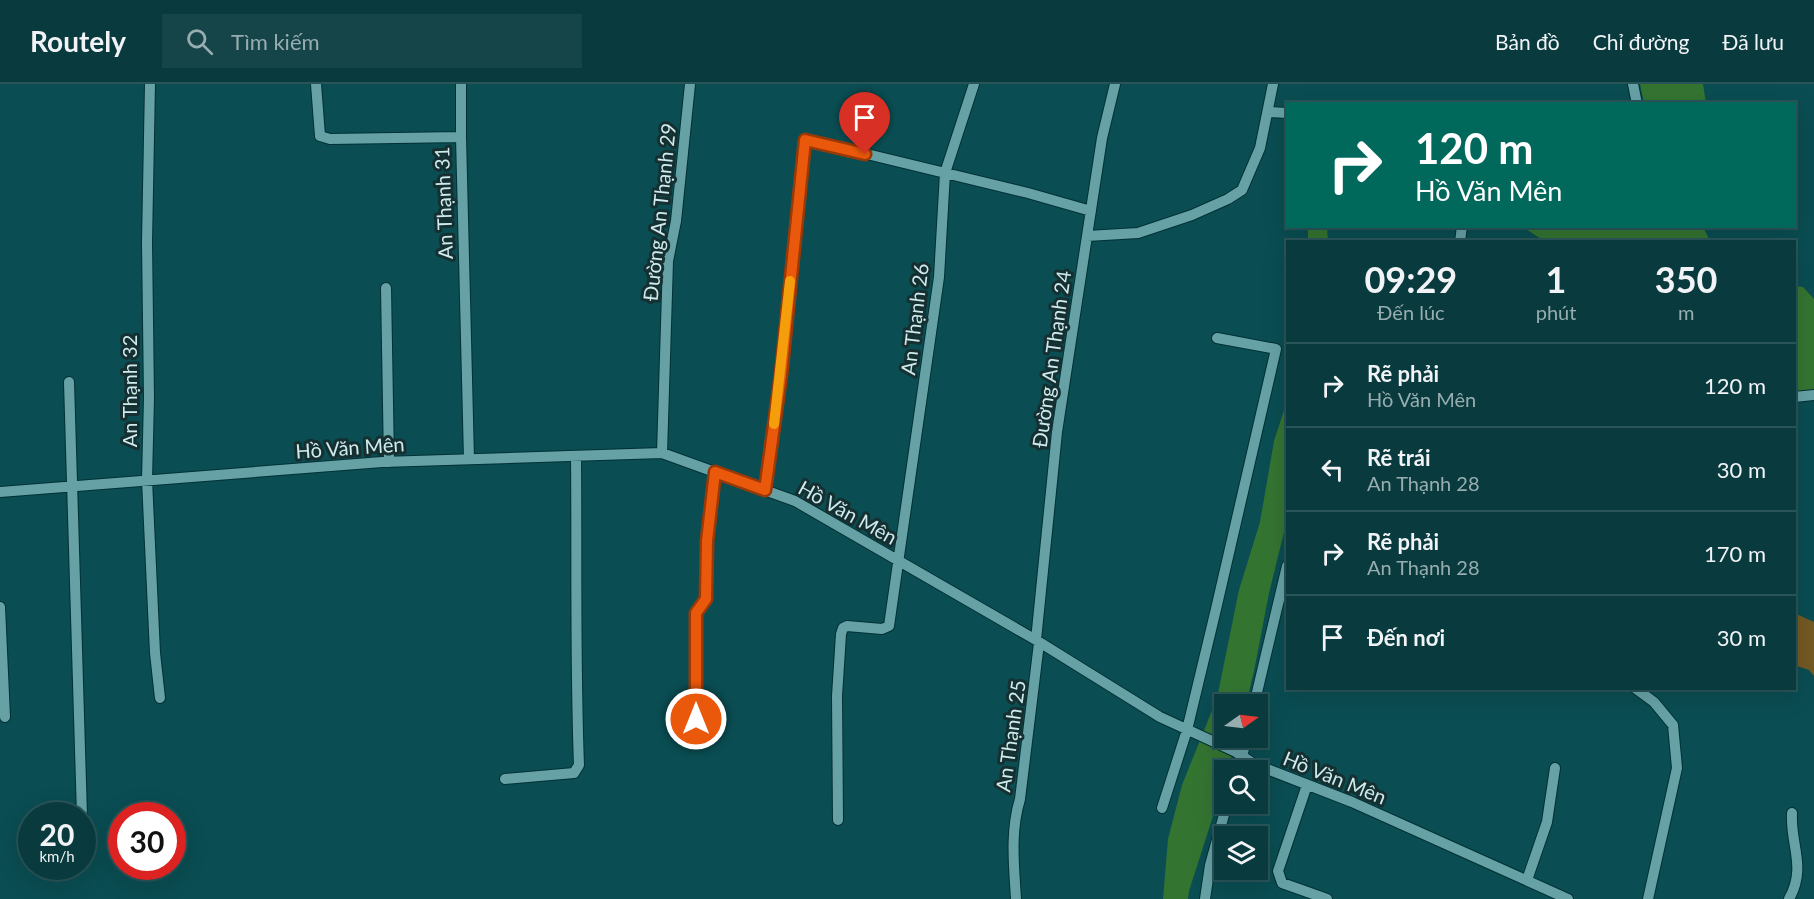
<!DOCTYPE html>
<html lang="vi">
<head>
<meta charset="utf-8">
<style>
  :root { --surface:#083a3e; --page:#164549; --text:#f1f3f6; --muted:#98adb0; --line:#295458 }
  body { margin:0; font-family:Lato,sans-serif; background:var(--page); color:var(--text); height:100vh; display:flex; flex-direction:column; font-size:22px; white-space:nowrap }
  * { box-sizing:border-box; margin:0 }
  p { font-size:20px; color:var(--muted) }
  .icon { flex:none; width:33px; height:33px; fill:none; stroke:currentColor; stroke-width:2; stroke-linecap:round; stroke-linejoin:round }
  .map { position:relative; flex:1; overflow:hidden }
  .details { position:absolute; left:1286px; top:156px; width:510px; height:450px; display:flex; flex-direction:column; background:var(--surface); border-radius:0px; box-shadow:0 6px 24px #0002,0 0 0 2px var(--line) }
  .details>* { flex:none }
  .hud { position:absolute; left:1286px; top:18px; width:510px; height:126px; border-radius:0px; box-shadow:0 6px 24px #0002,0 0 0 2px var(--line); background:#00695c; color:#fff; overflow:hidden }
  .needle { width:39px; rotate:76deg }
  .tools { position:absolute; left:1214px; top:610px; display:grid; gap:12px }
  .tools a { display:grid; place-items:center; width:54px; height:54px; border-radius:0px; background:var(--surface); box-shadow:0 6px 24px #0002,0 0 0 2px var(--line); font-size:30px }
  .speed { position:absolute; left:18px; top:718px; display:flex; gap:12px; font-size:30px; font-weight:700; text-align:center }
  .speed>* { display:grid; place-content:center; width:78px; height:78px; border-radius:50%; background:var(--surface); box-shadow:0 6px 24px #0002,0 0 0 2px var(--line); line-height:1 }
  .speed small { font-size:15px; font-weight:400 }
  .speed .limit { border:9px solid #d22; background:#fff; color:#111 }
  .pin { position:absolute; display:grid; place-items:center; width:51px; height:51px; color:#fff; margin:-62px -26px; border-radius:50% 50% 50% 0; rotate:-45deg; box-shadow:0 0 6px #0007 }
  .pin .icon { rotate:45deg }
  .me { position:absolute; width:66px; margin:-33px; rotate:0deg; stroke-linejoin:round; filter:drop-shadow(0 0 4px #0008) }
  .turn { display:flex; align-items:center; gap:21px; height:126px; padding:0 30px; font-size:27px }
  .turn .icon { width:78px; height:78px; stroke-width:2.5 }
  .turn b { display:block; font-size:42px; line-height:51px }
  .eta { display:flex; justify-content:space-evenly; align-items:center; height:102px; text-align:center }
  .eta b { font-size:36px; font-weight:700; line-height:42px }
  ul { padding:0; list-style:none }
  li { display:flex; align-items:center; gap:18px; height:84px; padding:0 30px; border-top:2px solid var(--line) }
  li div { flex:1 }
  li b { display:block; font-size:22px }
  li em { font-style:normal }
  header { display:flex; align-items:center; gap:36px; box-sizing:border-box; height:84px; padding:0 30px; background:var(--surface); border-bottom:2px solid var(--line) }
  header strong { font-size:28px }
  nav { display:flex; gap:33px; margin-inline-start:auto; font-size:21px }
  .search { width:420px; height:54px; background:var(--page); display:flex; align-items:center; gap:15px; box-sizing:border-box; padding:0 21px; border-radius:0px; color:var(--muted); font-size:22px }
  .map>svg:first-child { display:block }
  .green { fill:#735923 }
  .water { fill:#347431 }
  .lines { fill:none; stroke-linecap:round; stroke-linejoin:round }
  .minor-casing { stroke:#003135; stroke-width:12 }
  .minor { stroke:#66a1a6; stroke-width:10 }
  .route-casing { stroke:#983908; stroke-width:15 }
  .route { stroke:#ea580c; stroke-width:10 }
  .slow { stroke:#f59e0b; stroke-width:10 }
  .labels { text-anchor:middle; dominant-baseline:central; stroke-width:6; stroke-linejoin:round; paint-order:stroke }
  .street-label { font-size:20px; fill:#ceebee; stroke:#162f31 }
</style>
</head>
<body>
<header>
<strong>Routely</strong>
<div class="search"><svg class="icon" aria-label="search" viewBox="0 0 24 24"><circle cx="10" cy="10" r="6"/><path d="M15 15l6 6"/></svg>Tìm kiếm</div>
<nav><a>Bản đồ</a><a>Chỉ đường</a><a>Đã lưu</a></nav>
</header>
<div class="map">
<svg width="1814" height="815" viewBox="0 0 1814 815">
  <rect width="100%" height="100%" fill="#0a4d52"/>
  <!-- green -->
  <path class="green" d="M1794 529 1814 538V592L1809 586 1794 581Z"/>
  <!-- water -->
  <path class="water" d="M1640 0H1703L1706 19H1644Z
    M1308 143H1327L1328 157H1308Z
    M1523 143H1703L1710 157H1544Z
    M1794 202 1803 203 1814 215V309L1794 315Z
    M1287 317V436L1269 509 1254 587 1246 621H1224V654H1237L1227 687H1224V698L1189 807 1188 815H1163L1168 755 1182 701 1217 614 1239 506 1260 438 1274 357Z"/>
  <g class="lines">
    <!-- minor casing -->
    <g class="minor-casing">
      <path id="minor" d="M150 0 147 158 149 314 147 396 155 569 160 614
        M316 0 320 52 330 55 461 53 469 375
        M461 0V53
        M1633 0 1637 20
        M1268 28 1287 29
        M1087 152 1138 149 1192 131 1228 115 1242 106 1260 64 1273 0
        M1460 158 1462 142
        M386 204 389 378
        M69 298 82 732
        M1794 313 1814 311
        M662 369 668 177 676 137 690 0
        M765 406 781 291 805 55 1028 109 1091 127
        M0 408 382 378 662 369 795 417 1036 556 1160 633 1236 668 1254 680 1352 718 1568 815
        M0 523 5 633
        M1036 556 1057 348 1102 54 1115 0
        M1635 604 1654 618 1673 641 1677 684 1648 815
        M1254 621 1287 482
        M696 635V529L706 515 707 457 715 388
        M1242 672 1247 654
        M1243 687 1254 680
        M505 695 574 689 579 681C575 578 577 475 576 372
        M1307 701 1278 787 1282 799 1327 815
        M1162 724 1187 646 1216 525 1276 265 1217 254
        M838 736 837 612 841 550 843 544 847 542 882 545 889 542 939 193 945 89 974 0
        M82 755 83 773
        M1527 796 1547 738 1555 684
        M1016 815C1014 781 1010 748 1020 715L1039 559
        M1205 815 1210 781 1227 720
        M1789 815C1807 783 1790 761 1792 729"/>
    </g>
    <!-- minor -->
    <use href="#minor" class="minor"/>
  </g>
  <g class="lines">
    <!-- route casing -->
    <g class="route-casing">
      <path id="route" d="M696 635V529L706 515 707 457 715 388 765 406 781 291 805 56 865 70"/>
    </g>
    <!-- route -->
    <use href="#route" class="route"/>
    <!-- slow -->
    <path class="slow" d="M774 340 790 197"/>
  </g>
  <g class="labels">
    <!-- street labels -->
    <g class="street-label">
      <text transform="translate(443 119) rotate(-92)">An Thạnh 31</text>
      <text transform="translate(659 128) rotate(-84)">Đường An Thạnh 29</text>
      <text transform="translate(914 235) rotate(-83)">An Thạnh 26</text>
      <text transform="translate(1051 275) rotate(-82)">Đường An Thạnh 24</text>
      <text transform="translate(129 307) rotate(-90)">An Thạnh 32</text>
      <text transform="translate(350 363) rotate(-4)">Hồ Văn Mên</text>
      <text transform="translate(848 428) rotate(29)">Hồ Văn Mên</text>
      <text transform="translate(1010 652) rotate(-82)">An Thạnh 25</text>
      <text transform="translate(1335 693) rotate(22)">Hồ Văn Mên</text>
    </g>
  </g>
</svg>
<div class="tools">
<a><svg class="needle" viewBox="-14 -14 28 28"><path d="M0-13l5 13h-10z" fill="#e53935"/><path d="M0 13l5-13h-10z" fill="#98adb0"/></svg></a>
<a><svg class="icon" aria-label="search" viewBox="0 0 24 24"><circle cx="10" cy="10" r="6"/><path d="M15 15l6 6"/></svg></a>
<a><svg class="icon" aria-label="layers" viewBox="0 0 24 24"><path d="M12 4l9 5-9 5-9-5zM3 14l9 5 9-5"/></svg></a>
</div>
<div class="speed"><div>20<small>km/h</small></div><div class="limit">30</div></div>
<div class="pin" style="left:865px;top:70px;background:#d93025"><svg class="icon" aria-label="arrive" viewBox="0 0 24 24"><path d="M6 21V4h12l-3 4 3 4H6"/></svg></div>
<svg class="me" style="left:696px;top:635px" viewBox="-20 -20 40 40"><circle r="17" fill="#ea580c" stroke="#fff" stroke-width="3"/><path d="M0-11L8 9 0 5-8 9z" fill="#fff"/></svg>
<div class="hud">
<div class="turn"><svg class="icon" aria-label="right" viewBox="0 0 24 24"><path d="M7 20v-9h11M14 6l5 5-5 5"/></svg><div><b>120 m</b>Hồ Văn Mên</div></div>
</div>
<section class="details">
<div class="eta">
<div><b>09:29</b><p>Đến lúc</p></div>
<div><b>1</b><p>phút</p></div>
<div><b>350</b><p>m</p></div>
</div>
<ul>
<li><svg class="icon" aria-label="right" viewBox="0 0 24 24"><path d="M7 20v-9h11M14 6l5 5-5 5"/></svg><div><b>Rẽ phải</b><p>Hồ Văn Mên</p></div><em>120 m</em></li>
<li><svg class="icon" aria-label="left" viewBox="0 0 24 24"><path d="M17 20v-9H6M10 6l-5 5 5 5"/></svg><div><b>Rẽ trái</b><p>An Thạnh 28</p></div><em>30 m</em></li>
<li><svg class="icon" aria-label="right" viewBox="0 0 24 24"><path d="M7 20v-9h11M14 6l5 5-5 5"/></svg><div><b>Rẽ phải</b><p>An Thạnh 28</p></div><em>170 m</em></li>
<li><svg class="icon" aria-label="arrive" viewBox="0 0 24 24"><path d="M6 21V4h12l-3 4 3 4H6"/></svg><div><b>Đến nơi</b></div><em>30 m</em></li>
</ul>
</section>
</div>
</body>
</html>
